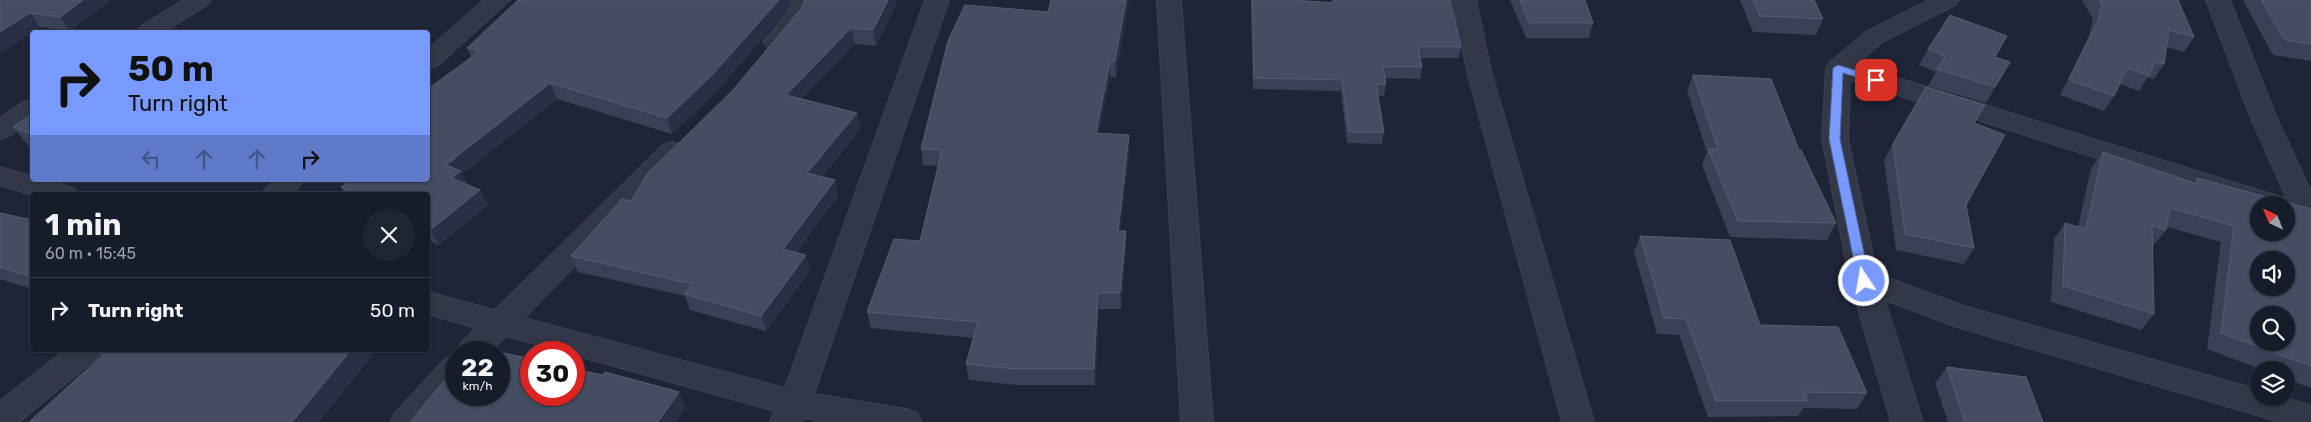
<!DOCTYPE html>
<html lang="en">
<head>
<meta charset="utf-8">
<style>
  :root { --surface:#161c29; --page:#1f2531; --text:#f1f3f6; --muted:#9ea1a8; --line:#353a46 }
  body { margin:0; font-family:Rubik,sans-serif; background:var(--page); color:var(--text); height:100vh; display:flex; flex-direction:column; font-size:19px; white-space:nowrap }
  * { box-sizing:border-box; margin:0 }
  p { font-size:16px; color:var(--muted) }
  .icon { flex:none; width:28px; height:28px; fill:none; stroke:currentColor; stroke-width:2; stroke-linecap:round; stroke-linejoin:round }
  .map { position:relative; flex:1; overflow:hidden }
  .panel { position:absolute; left:30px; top:192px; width:400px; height:160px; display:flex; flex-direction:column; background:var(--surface); border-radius:5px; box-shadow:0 1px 4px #0004,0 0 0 1px var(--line) }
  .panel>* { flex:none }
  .banner { position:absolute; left:30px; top:30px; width:400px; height:152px; border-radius:5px; box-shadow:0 1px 4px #0004,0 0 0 1px var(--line); background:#7899fd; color:#111; overflow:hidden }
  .needle { width:32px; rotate:317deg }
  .fabs { position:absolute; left:2250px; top:196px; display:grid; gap:10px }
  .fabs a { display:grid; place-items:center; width:45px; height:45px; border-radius:50%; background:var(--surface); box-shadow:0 1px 4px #0004,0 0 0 1px var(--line); font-size:25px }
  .speed { position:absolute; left:445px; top:341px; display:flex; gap:10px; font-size:25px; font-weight:700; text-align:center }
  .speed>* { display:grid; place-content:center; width:65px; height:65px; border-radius:50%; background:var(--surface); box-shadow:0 1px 4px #0004,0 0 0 1px var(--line); line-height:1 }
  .speed small { font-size:12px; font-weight:400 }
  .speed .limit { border:8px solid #d22; background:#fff; color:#111 }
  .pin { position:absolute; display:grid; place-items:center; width:42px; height:42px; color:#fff; margin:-21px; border-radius:10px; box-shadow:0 2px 8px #0006 }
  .me { position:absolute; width:55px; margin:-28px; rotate:348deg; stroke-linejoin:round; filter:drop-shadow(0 0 4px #0008) }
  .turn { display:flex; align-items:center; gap:18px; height:105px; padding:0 15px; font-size:22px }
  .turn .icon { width:65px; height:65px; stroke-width:2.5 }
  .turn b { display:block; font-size:35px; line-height:42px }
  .lanes { display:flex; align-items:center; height:48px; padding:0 15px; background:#0003; justify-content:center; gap:25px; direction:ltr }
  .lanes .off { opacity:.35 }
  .round { display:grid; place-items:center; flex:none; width:52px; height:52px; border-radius:26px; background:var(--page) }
  .summary { display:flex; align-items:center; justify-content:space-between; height:85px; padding:0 15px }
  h1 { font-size:30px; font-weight:700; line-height:38px }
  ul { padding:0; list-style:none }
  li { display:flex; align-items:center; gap:15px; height:65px; padding:0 15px; border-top:1px solid var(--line) }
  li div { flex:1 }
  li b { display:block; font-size:19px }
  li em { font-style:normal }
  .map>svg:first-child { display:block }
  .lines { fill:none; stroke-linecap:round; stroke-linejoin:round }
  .street-casing { stroke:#3b4151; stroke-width:2 }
  .street { fill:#323847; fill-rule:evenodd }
  .wall { fill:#394156 }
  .shaded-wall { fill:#293045 }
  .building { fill:#454d62; stroke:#555d71; fill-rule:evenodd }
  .route { fill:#7899fd; stroke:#4e63a4 }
</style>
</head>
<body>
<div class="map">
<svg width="2311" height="422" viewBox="0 0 2311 422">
  <rect width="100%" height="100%" fill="#1e2537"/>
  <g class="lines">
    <!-- street casing -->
    <g class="street-casing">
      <path id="street" d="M183 0H211L207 5 164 32H136L140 27Z
        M484 0H510L437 66 428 68V49Z
        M792 0H816C810 12 794 41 783 47 777 50 772 49 767 47L763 42 785 16Z
        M925 0H949L814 394 906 409 917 413 922 422H826L804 418 802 422H770L775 411 574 355V352H565L506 336 490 352 456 353 460 344 476 328 428 314V292L495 310 663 145 672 142 681 145 685 151 681 157 524 318 785 388Z
        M1157 0H1181L1213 422H1181Z
        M1452 0H1476L1492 75 1594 422H1562L1468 75Z
        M1929 0H1959L1955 5 1882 42 1856 65 2287 199 2250 116 2206 0H2230L2276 116 2311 192V224L2298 222 2290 206 2286 212V205H2259V209L1850 80 1848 139 1877 274 1964 306 2259 390V398H2285L2311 405V422H2280L1957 327 1885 300 1923 422H1891L1850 281 1822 139 1826 68 1829 63 1866 32Z
        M32 100V120L9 136 0 139V118L23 102Z
        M0 167 32 176V180H45L74 188 78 195H32L0 185Z
        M274 180H304L291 195H260Z
        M65 350H101L97 358 19 422H0V401Z
        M456 356V388L426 422H390L395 413 445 359Z"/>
    </g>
    <!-- street -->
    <use href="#street" class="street"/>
  </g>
  <!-- wall -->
  <path class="wall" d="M0 0H111L70 31 40 27 0 53Z
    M522 0H790L783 15 717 91 672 134 557 99 462 174 468 185 480 190 488 205 439 245 428 240V195H345L341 187 428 180 471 57 467 48Z
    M1051 0H1129L1116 77H1110L1099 134 1129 151 1120 231 1126 248 1121 309H1099L1095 385H1017L969 380 966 364 974 338 871 328 867 312 920 241 938 166 923 165 921 149 1048 12Z
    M1251 0 1332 3V0H1450L1461 47 1459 58H1420L1422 67 1420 79 1385 78 1386 84 1384 96 1378 95 1384 132 1382 144 1347 143 1341 91 1253 89Z
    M1510 0H1585L1593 23 1589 38H1526Z
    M1740 0H1814L1823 19 1816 35 1753 32Z
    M2082 0H2178L2194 37 2184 52 2166 47 2164 64 2154 79 2148 77 2139 91 2120 84 2114 96 2104 111 2060 95 2089 36 2093 19Z
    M2243 0H2311V61L2273 55Z
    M897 2 876 46 855 44 801 99 857 113 860 129 822 177 835 180 838 196 796 253 810 271 766 331 690 310 685 296 578 272 571 256 631 201 733 90 801 9Z
    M1928 49 1995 57 2010 62 1986 103 1928 86 1936 72 1919 65Z
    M1693 75 1799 150 1836 223 1827 240 1730 237 1702 165 1707 152 1687 91Z
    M32 114V148L29 147 13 127Z
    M1974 123 1966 205 1974 248 1964 264 1896 250 1884 160 1893 144Z
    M2103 152 2193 183 2197 178 2311 209V388L2286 379V370H2263L2207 349 2221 242 2167 227 2166 230 2153 246 2152 245 2154 314 2141 330 2051 302 2054 239 2065 223 2078 227 2091 168Z
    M0 213 32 220V289L0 279Z
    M1640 236 1760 325 1867 393 1857 409 1804 408 1798 416 1708 417 1679 335 1657 334 1634 252Z
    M97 350 319 422 101 357 96 351Z
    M1947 367 2043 422H1948L1935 383Z"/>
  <!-- shaded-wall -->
  <path class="shaded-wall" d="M83 0H111L70 31 60 17Z
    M779 0H790L783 15 717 91 672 134 667 118Z
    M888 0H897V2L876 46 873 30Z
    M1126 0H1129L1116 77 1115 61Z
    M30 13 40 27 0 53V32Z
    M851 28 855 44 790 111 786 95Z
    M1110 61V77L1096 150V133Z
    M550 83 557 99 462 174 469 187 461 194 446 165Z
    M857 113 860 129 812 189 807 173Z
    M1129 135V151L1118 247V231Z
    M835 180 838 196 788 265 783 249Z
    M480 190 488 205 439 245 430 230Z
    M1126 231V248L1121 309 1120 293Z
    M806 255 810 271 766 331 761 316Z
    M1098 293 1099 309 1095 385 1094 369Z
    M351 350H377L319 422H292Z
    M679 392 686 408 676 422H658Z"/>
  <!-- building -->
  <path class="building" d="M0 0H83L60 17 30 13 0 32Z
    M518 0 521 1 522 0H779L712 75 667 118 550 83 446 165 461 171 452 178 480 190 430 230 428 228V195H357L341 187 351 180H428V89L480 51 467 48Z
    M805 0H888L873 30 851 28 786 95 857 113 807 173 835 180 783 249 806 255 761 316 684 294 692 284 571 256 622 199 631 201 648 173 733 90 801 9Z
    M1051 0H1126L1115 61H1110L1096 133 1129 135 1118 231H1126L1120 293H1098L1094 369H1015L966 364 978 322 867 312 894 239 920 241 942 150 921 149 948 41 965 5 1048 12Z
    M1252 0H1293L1334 3V0H1450L1461 47H1418L1422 67H1383L1386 84H1376L1384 132H1349L1342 80 1254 78Z
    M1520 0H1585L1593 23H1529Z
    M1753 0H1814L1823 19 1760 16Z
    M2099 0H2178L2194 37 2169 30 2164 64 2155 62 2149 76 2127 68 2114 96 2069 80 2098 21 2102 5Z
    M2261 0H2311V44L2285 40Z
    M1950 15 2007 36 1995 57 2010 62 1995 87 1937 69 1945 56 1928 49Z
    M1693 75 1771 79 1799 150H1801L1836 223 1738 221 1708 149H1718Z
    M1926 87 1985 105 1974 123 2005 135 1966 205 1974 248 1905 234 1893 144Z
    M32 114V134L13 127Z
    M2103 152 2198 184 2197 178 2311 209V366L2221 333 2234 226 2170 208 2166 230 2152 225 2154 314 2063 286 2065 223 2086 229ZM2259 205H2286V232H2259ZM2259 260H2286V288H2259ZM2259 315H2286V342H2259Z
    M0 213 32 220V277L0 267Z
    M1640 236 1730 240 1760 325 1838 327 1867 393 1804 392 1808 401H1716L1686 319 1664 318Z
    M472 346 531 359V395H574V369L603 375 605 372 679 392 658 422H416L411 421 456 366V395H499V352H467Z
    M97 350H351L292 422H29L105 353 96 351Z
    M1947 367 2026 377 2043 422H1965Z"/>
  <!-- route -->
  <path class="route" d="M1838 65 1880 78 1881 80 1876 83 1843 73 1840 139 1870 281 1864 285 1858 281 1829 139 1833 68Z"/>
</svg>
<div class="fabs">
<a><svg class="needle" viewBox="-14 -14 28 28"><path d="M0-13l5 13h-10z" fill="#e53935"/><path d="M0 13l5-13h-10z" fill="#9ea1a8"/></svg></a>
<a><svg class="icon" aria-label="sound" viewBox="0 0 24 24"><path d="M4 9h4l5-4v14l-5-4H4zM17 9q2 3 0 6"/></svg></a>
<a><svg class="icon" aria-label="search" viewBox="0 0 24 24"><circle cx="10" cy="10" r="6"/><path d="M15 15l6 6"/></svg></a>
<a><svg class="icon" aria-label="layers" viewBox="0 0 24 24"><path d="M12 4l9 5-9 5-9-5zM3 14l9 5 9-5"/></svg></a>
</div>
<div class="speed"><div>22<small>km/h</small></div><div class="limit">30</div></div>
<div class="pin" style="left:1876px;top:80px;background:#d93025"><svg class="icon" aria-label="arrive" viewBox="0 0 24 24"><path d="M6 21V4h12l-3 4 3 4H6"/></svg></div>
<svg class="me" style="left:1864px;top:281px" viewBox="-20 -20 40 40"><circle r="17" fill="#7899fd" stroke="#fff" stroke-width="3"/><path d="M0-11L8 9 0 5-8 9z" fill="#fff"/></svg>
<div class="banner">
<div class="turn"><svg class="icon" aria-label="right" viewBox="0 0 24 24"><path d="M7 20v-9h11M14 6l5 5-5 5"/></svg><div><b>50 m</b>Turn right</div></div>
<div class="lanes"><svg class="icon off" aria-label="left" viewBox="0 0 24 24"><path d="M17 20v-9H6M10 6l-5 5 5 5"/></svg><svg class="icon off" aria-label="ahead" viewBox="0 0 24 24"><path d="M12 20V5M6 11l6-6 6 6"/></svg><svg class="icon off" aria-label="ahead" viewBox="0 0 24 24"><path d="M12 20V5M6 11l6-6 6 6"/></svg><svg class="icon" aria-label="right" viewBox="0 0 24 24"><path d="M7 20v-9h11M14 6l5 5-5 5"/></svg></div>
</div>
<section class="panel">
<div class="summary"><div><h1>1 min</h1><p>60 m · 15:45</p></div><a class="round"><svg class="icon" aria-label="close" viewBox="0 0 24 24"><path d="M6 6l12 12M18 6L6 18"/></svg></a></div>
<ul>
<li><svg class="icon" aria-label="right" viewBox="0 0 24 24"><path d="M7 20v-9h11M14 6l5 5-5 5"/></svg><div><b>Turn right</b></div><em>50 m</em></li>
</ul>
</section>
</div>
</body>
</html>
